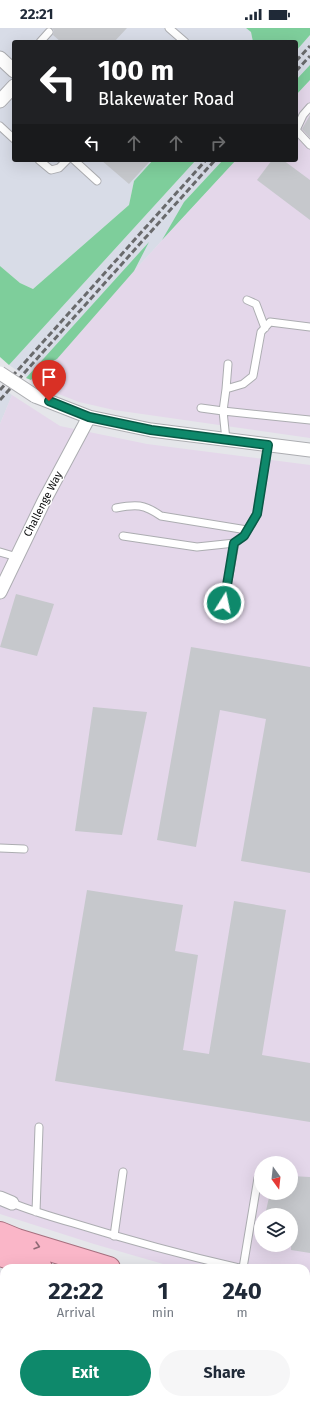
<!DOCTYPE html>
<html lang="en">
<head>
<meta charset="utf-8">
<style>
  :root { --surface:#fff; --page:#f6f6f7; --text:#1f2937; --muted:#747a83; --accent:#0e896b }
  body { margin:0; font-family:"Fira Sans",sans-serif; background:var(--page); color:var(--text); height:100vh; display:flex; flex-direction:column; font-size:15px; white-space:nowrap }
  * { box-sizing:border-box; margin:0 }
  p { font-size:13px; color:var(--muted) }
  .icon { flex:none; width:22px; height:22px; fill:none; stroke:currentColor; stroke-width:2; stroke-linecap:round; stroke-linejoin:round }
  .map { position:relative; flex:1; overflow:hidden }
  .sheet { position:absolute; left:0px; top:1236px; width:310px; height:140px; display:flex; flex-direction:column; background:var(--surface); border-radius:12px 12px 0 0; box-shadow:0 4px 16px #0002 }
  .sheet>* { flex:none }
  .guide { position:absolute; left:12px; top:12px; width:286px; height:122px; border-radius:4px; box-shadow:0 4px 16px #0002; background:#202124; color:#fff; overflow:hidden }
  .needle { width:26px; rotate:165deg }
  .controls { position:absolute; left:254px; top:1128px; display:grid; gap:8px }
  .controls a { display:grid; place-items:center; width:44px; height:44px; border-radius:50%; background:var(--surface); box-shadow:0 4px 16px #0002; font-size:20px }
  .pin { position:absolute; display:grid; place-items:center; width:34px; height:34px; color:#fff; margin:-41px -17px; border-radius:50% 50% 50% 0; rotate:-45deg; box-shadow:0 0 4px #0007 }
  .pin .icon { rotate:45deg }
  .me { position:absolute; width:44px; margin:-22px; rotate:10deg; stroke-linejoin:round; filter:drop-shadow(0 0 3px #0008) }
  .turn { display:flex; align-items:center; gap:14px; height:84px; padding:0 20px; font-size:18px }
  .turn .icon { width:52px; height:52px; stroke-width:2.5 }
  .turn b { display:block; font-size:28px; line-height:34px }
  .lanes { display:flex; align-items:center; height:38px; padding:0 20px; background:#0003; justify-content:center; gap:20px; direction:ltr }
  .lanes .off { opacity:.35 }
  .eta { display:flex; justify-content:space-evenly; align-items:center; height:68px; text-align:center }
  .eta b { font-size:24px; font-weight:700; line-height:28px }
  .primary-button { display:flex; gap:8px; margin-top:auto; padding:8px 20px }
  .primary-button a { flex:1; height:46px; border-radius:24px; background:var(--accent); color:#fff; font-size:16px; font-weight:700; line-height:46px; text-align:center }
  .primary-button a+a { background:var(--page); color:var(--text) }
  .status { display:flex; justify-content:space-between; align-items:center; height:28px; padding:0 20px; background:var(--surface); direction:ltr }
  .status svg { height:11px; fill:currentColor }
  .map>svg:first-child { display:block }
  .built { fill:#d8dce7 }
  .industrial { fill:#e4d7ea; fill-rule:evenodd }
  .green { fill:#7ece9b }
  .building { fill:#c6c8cc }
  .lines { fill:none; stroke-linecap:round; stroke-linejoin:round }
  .service-casing { stroke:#acadb1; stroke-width:9 }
  .minor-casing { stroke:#acadb1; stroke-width:15 }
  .trunk-casing { stroke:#a6707f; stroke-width:24 }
  .service { stroke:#fff; stroke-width:7 }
  .minor { stroke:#fff; stroke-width:13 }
  .trunk { stroke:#fab6c8; stroke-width:22 }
  .rail { stroke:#696a6c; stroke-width:3; stroke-dasharray:6 3; stroke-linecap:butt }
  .minor-bridge-casing { stroke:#acadb1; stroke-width:15; stroke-linecap:butt }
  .minor-bridge { stroke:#fff; stroke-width:13 }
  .oneway { stroke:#8f6a75 }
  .route-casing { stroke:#095946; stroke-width:10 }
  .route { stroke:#0e896b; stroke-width:7 }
  .labels { text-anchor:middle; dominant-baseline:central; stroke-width:3; stroke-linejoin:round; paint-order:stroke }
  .street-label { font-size:11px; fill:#0d0e0f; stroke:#fff }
</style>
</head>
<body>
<div class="status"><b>22:21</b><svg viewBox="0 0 49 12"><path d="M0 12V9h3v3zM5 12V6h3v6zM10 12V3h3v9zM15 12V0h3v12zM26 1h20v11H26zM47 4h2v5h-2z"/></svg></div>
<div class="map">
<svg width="310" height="1376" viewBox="0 0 310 1376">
  <rect width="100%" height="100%" fill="#e5e6ea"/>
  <!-- built -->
  <path class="built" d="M0 0H246L251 4 253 14H14V132H153L134 153 129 177 33 261 20 255 0 238Z
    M310 7V52L296 67V23Z
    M196 132H236L134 243 57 331 45 337 31 352 9 337Z
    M0 358 12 367 0 396Z"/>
  <!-- industrial -->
  <path class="industrial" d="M310 52V410L114 382 79 374 56 365 31 352 45 337 57 331 134 243 236 132H296V67Z
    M12 367 60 398 147 416 310 437V1269H306V1240H177L94 1216 0 1186V396ZM261 1135H291V1165H261ZM261 1187H291V1217H261Z
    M0 1244 4 1246V1372H306V1321H310V1376H0Z"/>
  <!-- green -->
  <path class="green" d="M246 0H310V7L296 23V14H253L251 4Z
    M310 37V52L296 67V52Z
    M153 132H196L9 337 0 329V238L20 255 33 261 129 177 134 153Z
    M223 132H236L162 212 184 174Z
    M149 214 134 243 57 331 45 337 31 352 26 350Z"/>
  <!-- building -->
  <path class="building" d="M52 0H127L114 14H61L53 7 54 3Z
    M310 87V110L302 101Z
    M101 132H151L129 156Z
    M272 132H283L310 152V192L257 152Z
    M16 566 54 576 37 628 0 619Z
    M191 619 310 639V845L241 833 266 691 220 682 196 819 157 812Z
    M93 679 147 684 122 807 75 803Z
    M87 862 183 877 175 923 198 927 183 1022 209 1026 234 873 286 882 262 1027 310 1035V1094L55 1053Z
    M291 1148 310 1149V1225L291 1222V1187H265L270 1165H291Z"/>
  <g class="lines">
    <!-- service casing -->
    <g class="service-casing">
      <path id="service" d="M169 0 185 14
        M40 14 49 4
        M0 98 14 111
        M296 102 303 87 310 79
        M296 102 310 117
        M39 132 51 142 59 140 67 132
        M74 132 97 153
        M247 272 256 276 265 300
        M226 361 228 336
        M201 380 223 383 226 361 243 356 253 348 261 304 270 294 310 299
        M226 412 223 383 310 392
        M116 480C136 476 144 476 161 488L247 502
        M123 508 197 519 235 515
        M0 524 17 529
        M224 575 235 515 244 508 257 486 268 417
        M0 820 24 821
        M12 1175C32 1183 52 1189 73 1195 128 1212 183 1227 239 1240
        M36 1184 39 1099
        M114 1208 123 1144
        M243 1240 258 1150
        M306 1254 310 1255
        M306 1332H310
        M257 1376 258 1372
        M279 1376V1372"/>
    </g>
    <!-- minor casing -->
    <g class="minor-casing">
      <path id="minor" d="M0 30 14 43
        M0 73 14 58
        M35 368 89 389 151 402 310 422
        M0 564 44 473 89 389
        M0 1170 12 1175"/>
    </g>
    <!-- trunk casing -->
    <g class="trunk-casing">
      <path id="trunk" d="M0 1205 17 1212 109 1240
        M0 1227 41 1240
        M306 1289H310
        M306 1309H310"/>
    </g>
    <!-- service -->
    <use href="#service" class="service"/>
    <!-- minor -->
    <use href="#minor" class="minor"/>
    <!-- trunk -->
    <use href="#trunk" class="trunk"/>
    <!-- rail -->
    <path class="rail" d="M296 33 310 18
      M296 43 310 28
      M0 362 206 132
      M0 372 215 132"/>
    <!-- minor-bridge casing -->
    <g class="minor-bridge-casing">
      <path id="minor-bridge" d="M0 345 35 368"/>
    </g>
    <!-- minor-bridge -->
    <use href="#minor-bridge" class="minor-bridge"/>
  </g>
  <!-- one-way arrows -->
  <defs><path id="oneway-chevron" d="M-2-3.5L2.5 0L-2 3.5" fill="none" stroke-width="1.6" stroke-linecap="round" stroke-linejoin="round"/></defs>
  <use class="oneway" href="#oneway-chevron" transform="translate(37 1218) rotate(17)"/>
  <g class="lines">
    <!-- route casing -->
    <g class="route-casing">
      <path id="route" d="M49 373 89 389 151 402 268 417 257 486 244 508 234 515 224 575"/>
    </g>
    <!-- route -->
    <use href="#route" class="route"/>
  </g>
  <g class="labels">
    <!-- street labels -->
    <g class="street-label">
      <text transform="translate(43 476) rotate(-63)">Challenge Way</text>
    </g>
  </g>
</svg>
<div class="controls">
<a><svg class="needle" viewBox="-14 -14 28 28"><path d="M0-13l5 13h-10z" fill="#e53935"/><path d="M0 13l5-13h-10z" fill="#747a83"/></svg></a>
<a><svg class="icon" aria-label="layers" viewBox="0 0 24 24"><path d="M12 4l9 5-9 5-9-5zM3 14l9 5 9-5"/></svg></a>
</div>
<div class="pin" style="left:49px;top:373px;background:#d93025"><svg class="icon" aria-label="arrive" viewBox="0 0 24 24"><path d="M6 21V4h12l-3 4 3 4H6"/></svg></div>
<svg class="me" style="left:224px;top:575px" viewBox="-20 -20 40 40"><circle r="17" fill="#0e896b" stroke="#fff" stroke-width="3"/><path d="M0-11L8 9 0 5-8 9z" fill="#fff"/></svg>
<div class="guide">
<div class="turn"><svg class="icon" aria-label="left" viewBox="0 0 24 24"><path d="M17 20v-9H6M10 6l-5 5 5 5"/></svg><div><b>100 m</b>Blakewater Road</div></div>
<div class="lanes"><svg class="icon" aria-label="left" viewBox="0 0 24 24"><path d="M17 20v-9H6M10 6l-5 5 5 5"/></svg><svg class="icon off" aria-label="ahead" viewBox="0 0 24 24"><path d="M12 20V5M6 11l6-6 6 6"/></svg><svg class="icon off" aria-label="ahead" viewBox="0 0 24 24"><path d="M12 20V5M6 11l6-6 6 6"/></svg><svg class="icon off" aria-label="right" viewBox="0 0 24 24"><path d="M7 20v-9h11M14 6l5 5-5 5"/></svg></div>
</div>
<section class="sheet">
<div class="eta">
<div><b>22:22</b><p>Arrival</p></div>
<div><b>1</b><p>min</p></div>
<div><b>240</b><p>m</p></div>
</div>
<div class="primary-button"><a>Exit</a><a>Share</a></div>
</section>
</div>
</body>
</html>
